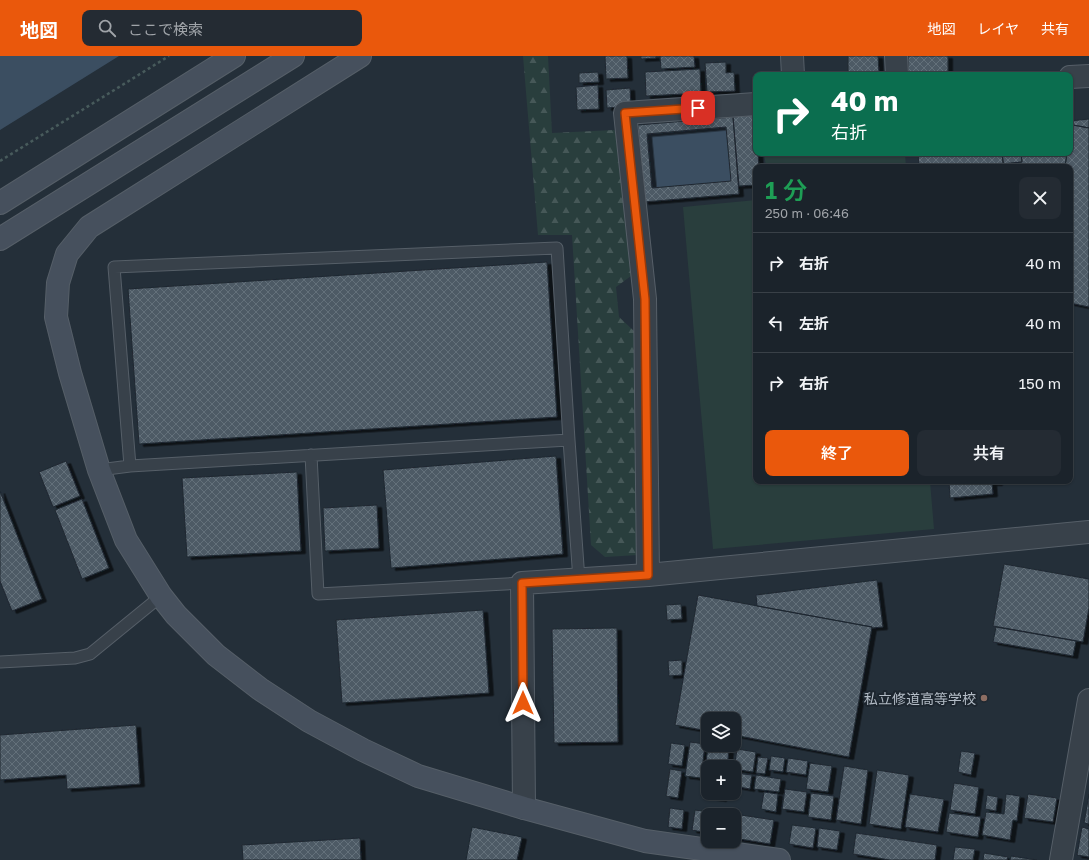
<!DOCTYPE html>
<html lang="ja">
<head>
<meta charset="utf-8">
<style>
  :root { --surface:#1b232b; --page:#242b33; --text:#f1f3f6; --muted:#a0a4a9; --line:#394047; --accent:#ea580c }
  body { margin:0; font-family:"Golos Text","Noto Sans JP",sans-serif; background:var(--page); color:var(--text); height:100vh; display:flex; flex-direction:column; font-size:15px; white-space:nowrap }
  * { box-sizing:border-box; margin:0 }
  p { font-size:13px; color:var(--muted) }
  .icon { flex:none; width:22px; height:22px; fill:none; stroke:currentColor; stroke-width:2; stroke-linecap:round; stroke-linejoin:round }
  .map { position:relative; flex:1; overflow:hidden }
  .panel { position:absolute; left:753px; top:108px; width:320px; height:320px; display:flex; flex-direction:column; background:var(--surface); border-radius:8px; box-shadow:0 1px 3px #0004,0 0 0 1px var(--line) }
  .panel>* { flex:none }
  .hud { position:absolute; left:753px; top:16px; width:320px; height:84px; border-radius:8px; box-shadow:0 1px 3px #0004,0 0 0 1px var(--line); background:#0b6e4f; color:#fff; overflow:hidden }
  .controls { position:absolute; left:701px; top:656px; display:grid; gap:8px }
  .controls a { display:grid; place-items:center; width:40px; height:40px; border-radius:8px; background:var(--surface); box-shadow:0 1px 3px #0004,0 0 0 1px var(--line); font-size:20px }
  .pin { position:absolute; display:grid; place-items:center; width:34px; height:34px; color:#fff; margin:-17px; border-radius:8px; box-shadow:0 2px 6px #0006 }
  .me { position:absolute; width:44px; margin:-22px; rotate:0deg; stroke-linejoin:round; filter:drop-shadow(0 0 3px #0008) }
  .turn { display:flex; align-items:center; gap:14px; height:84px; padding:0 12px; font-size:18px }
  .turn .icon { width:52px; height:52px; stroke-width:2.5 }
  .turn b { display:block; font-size:28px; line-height:34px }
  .round { display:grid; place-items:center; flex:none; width:42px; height:42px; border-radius:8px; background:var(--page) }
  .headline { display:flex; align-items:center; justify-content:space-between; height:68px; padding:0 12px }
  h1 { font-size:24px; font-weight:600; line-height:30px; color:#1e9e55 }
  .action { display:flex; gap:8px; margin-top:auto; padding:8px 12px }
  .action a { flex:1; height:46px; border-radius:8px; background:var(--accent); color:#fff; font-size:16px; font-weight:600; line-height:46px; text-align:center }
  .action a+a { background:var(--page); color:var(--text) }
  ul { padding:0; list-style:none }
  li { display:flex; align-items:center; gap:12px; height:60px; padding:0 12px; border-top:1px solid var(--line) }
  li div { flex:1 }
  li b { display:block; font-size:15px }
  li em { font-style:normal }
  header { display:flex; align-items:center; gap:24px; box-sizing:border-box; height:56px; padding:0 20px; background:var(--accent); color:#fff }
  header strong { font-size:19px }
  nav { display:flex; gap:22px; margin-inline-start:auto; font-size:14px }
  .search { width:280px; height:36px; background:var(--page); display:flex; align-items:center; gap:10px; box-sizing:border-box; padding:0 14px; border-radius:8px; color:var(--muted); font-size:15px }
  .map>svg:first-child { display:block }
  .forest { fill:url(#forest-firs) }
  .garden { fill:#293e3d }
  .water { fill:#3b4e61 }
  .building { fill:url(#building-cross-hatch); stroke:#1f2831; fill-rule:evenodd; filter:url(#shadow) }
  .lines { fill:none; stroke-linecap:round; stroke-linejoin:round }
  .lane-casing { stroke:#565f68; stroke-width:13 }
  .street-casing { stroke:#565f68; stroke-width:24 }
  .secondary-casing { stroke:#565f68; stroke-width:24 }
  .path { stroke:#485b5c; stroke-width:2.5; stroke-dasharray:3 3; stroke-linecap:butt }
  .lane { stroke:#38414a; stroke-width:11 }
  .street { stroke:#38414a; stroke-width:22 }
  .secondary { stroke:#46505d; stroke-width:22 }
  .route-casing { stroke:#983908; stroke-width:10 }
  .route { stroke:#ea580c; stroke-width:7 }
  .education-dot { fill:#8d6e63; stroke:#1d262f; stroke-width:1.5 }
  .labels { text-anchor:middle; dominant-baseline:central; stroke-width:4; stroke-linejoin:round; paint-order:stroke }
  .poi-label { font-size:14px; fill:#b3bcc6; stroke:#1d262f; text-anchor:end }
</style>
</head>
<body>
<header>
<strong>地図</strong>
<div class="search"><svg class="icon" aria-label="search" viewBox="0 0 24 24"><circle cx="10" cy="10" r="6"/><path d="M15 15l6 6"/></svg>ここで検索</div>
<nav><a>地図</a><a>レイヤ</a><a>共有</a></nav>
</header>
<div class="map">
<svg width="1089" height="804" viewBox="0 0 1089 804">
  <defs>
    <pattern id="forest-firs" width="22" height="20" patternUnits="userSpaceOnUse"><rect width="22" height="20" fill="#293e3d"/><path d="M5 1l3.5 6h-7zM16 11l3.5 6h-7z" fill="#465858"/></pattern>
    <pattern id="building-cross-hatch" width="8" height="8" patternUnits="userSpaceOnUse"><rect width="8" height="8" fill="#4d5a65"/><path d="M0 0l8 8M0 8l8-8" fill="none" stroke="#64707a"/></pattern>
    <filter id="shadow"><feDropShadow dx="4.5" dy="2.5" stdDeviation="0" flood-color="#0009"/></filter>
  </defs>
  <rect width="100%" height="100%" fill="#242f39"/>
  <!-- forest -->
  <path class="forest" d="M523 0H548L552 77 614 74 621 82 631 220 616 231 619 261 634 275 642 490 638 499 605 501 591 489 572 179H538Z"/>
  <!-- garden -->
  <path class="garden" d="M764 97H905L906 111H766Z
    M756 144V425H930L934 473 713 493 683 151Z"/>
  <!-- water -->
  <path class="water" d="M0 0H119L0 74Z
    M726 71 731 125 652 132 647 78Z"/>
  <!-- building -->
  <path class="building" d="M605 0H627L628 22 606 23Z
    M641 0H656V2L641 3Z
    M660 0H694L695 11 661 13Z
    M848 0H878L879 17 848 18Z
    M908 0H948V19H908Z
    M726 6V17L734 16 735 35 707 36 705 7Z
    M700 13 701 37 646 40 645 16Z
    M598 16 599 26 579 27V17Z
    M598 29 599 53 577 54 576 31Z
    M630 32 631 50 607 52 606 34Z
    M755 59 756 97H758L759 111H756V129L739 130 733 61Z
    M733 61 739 138 644 146 638 69ZM726 71 731 125 652 132 647 78Z
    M1089 63V72L1073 69 1070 82V65Z
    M1073 69 1089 72V251L1070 247V111H1065L1067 97H1070V82Z
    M918 97H1002L1004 111H919Z
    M1002 97H1021L1022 106 1003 108Z
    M1021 97H1067L1065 111H1004L1003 108 1022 106Z
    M547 206 557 361 139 388 128 233Z
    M556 400 563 498 391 512 383 414Z
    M66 405 80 440 53 451 39 416Z
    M297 416 301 495 187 501 182 422Z
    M949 425H998V427H992L993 438 950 442Z
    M0 435 42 543 12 555 0 525Z
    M82 443 109 512 82 523 55 454Z
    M377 449 379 492 325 495 323 452Z
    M1004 508 1089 523V552L1083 586 993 570Z
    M877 524 883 571 872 572V571L757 550 756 539Z
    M698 539 872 571 849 701 734 679V663H708V675L675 669Z
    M681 548 682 563 667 564 666 549Z
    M483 554 489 637 342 647 336 564Z
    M996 571 1076 585 1073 600 993 586Z
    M617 572 618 686 554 687 552 573Z
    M682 604V619L669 620 668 605Z
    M136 669 140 728 67 733 66 719 0 724V679Z
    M690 686 705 688 701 722 685 720Z
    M671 687 685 689 682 710 668 708Z
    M708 692 729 695 727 711H708V737H723L722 743 701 740Z
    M737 693 756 696 753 716 734 713Z
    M961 695 975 697 971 719 958 716Z
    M771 700 785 702 783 716 769 714Z
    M758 701 768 702 765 718 756 717Z
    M788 702 808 705 806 719 786 716Z
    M810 707 832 710 828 736 806 733Z
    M844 710 868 714 861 768 836 764Z
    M670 713 682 715 678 742 666 740Z
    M877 714 909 719 901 773 869 768Z
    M735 717 752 719 750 733 734 730Z
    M756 719 781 723 779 736 754 733Z
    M954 727 979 731 975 758 950 754Z
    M785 733 807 736 804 756 782 753Z
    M764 736 778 738 776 756 761 753Z
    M811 737 834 740 831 764 808 761Z
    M910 738 944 743 938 776 905 771Z
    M1006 738 1020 740 1017 765 1013 764 1010 784 982 779 986 756 1004 758Z
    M1028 738 1057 742 1053 766 1024 762Z
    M1089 738V768L1084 767Z
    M987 739 998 741 996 755 985 753Z
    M670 752 684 754 682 773 668 771Z
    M695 754 715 757V759H708V777L692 774Z
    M721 756 774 764 770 788 734 782V759H721Z
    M949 757 981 761 978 781 946 776Z
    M792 769 816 772 813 792 789 788Z
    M472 771 522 781 517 804H466Z
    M1082 771 1089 773V801L1077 799Z
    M819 772 840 775 837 794 817 791Z
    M856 777 937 789 935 804H890L853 798Z
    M360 782 361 804H243L242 789Z
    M955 791 975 793 973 804H953Z
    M984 797 1008 801 1007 804H983Z
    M1011 800 1037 804H1010Z"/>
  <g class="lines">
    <!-- lane casing -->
    <g class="lane-casing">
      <path id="lane" d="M311 399 318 538 522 527
        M130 410 114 211 557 192 569 384 579 524
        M99 414 130 410 569 384
        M0 606 75 602 90 598 161 540"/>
    </g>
    <!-- street casing -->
    <g class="street-casing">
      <path id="street" d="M792 0 793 19
        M896 0 897 19
        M1070 21 1089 20
        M648 519 645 243 625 57 756 48
        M524 752 522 527 648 519 1089 476
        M1061 804 1089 644"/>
    </g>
    <!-- secondary casing -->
    <g class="secondary-casing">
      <path id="secondary" d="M360 0 89 171 67 198 58 227 56 261 70 317 99 414 126 484 161 540 176 559 216 599 260 633 309 665 363 694 418 720 524 752 645 785 779 804
        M0 147 234 0
        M0 183 293 0"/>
    </g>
    <!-- path -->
    <path class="path" d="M0 105 169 0"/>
    <!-- lane -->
    <use href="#lane" class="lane"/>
    <!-- street -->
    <use href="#street" class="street"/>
    <!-- secondary -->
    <use href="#secondary" class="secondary"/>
  </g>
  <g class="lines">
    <!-- route casing -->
    <g class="route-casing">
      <path id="route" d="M523 647 522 527 648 519 645 243 625 57 698 52"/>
    </g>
    <!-- route -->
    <use href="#route" class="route"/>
  </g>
  <!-- markers -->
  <circle class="education-dot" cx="984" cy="642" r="4"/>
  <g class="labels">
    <!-- poi labels -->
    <g class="poi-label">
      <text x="976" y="642">私立修道高等学校</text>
    </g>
  </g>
</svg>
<div class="controls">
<a><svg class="icon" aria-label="layers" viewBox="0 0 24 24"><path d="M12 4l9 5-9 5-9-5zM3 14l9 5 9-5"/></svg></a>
<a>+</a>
<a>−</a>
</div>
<div class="pin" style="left:698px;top:52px;background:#d93025"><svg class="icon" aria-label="arrive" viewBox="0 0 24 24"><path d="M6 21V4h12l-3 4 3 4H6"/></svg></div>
<svg class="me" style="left:523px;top:647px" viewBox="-20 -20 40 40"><path d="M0-17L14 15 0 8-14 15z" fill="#ea580c" stroke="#fff" stroke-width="4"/></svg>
<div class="hud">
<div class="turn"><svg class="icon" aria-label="right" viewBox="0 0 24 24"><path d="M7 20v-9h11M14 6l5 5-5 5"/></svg><div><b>40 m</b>右折</div></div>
</div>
<section class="panel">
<div class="headline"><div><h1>1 分</h1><p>250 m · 06:46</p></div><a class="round"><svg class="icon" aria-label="close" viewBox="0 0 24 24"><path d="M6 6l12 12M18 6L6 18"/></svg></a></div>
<ul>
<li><svg class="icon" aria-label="right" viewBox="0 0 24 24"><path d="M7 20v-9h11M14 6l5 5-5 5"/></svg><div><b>右折</b></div><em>40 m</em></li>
<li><svg class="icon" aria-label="left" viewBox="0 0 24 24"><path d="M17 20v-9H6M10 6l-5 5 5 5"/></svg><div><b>左折</b></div><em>40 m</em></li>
<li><svg class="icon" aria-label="right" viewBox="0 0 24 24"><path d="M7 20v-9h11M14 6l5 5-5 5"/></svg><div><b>右折</b></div><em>150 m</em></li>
</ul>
<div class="action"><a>終了</a><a>共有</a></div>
</section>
</div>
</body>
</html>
